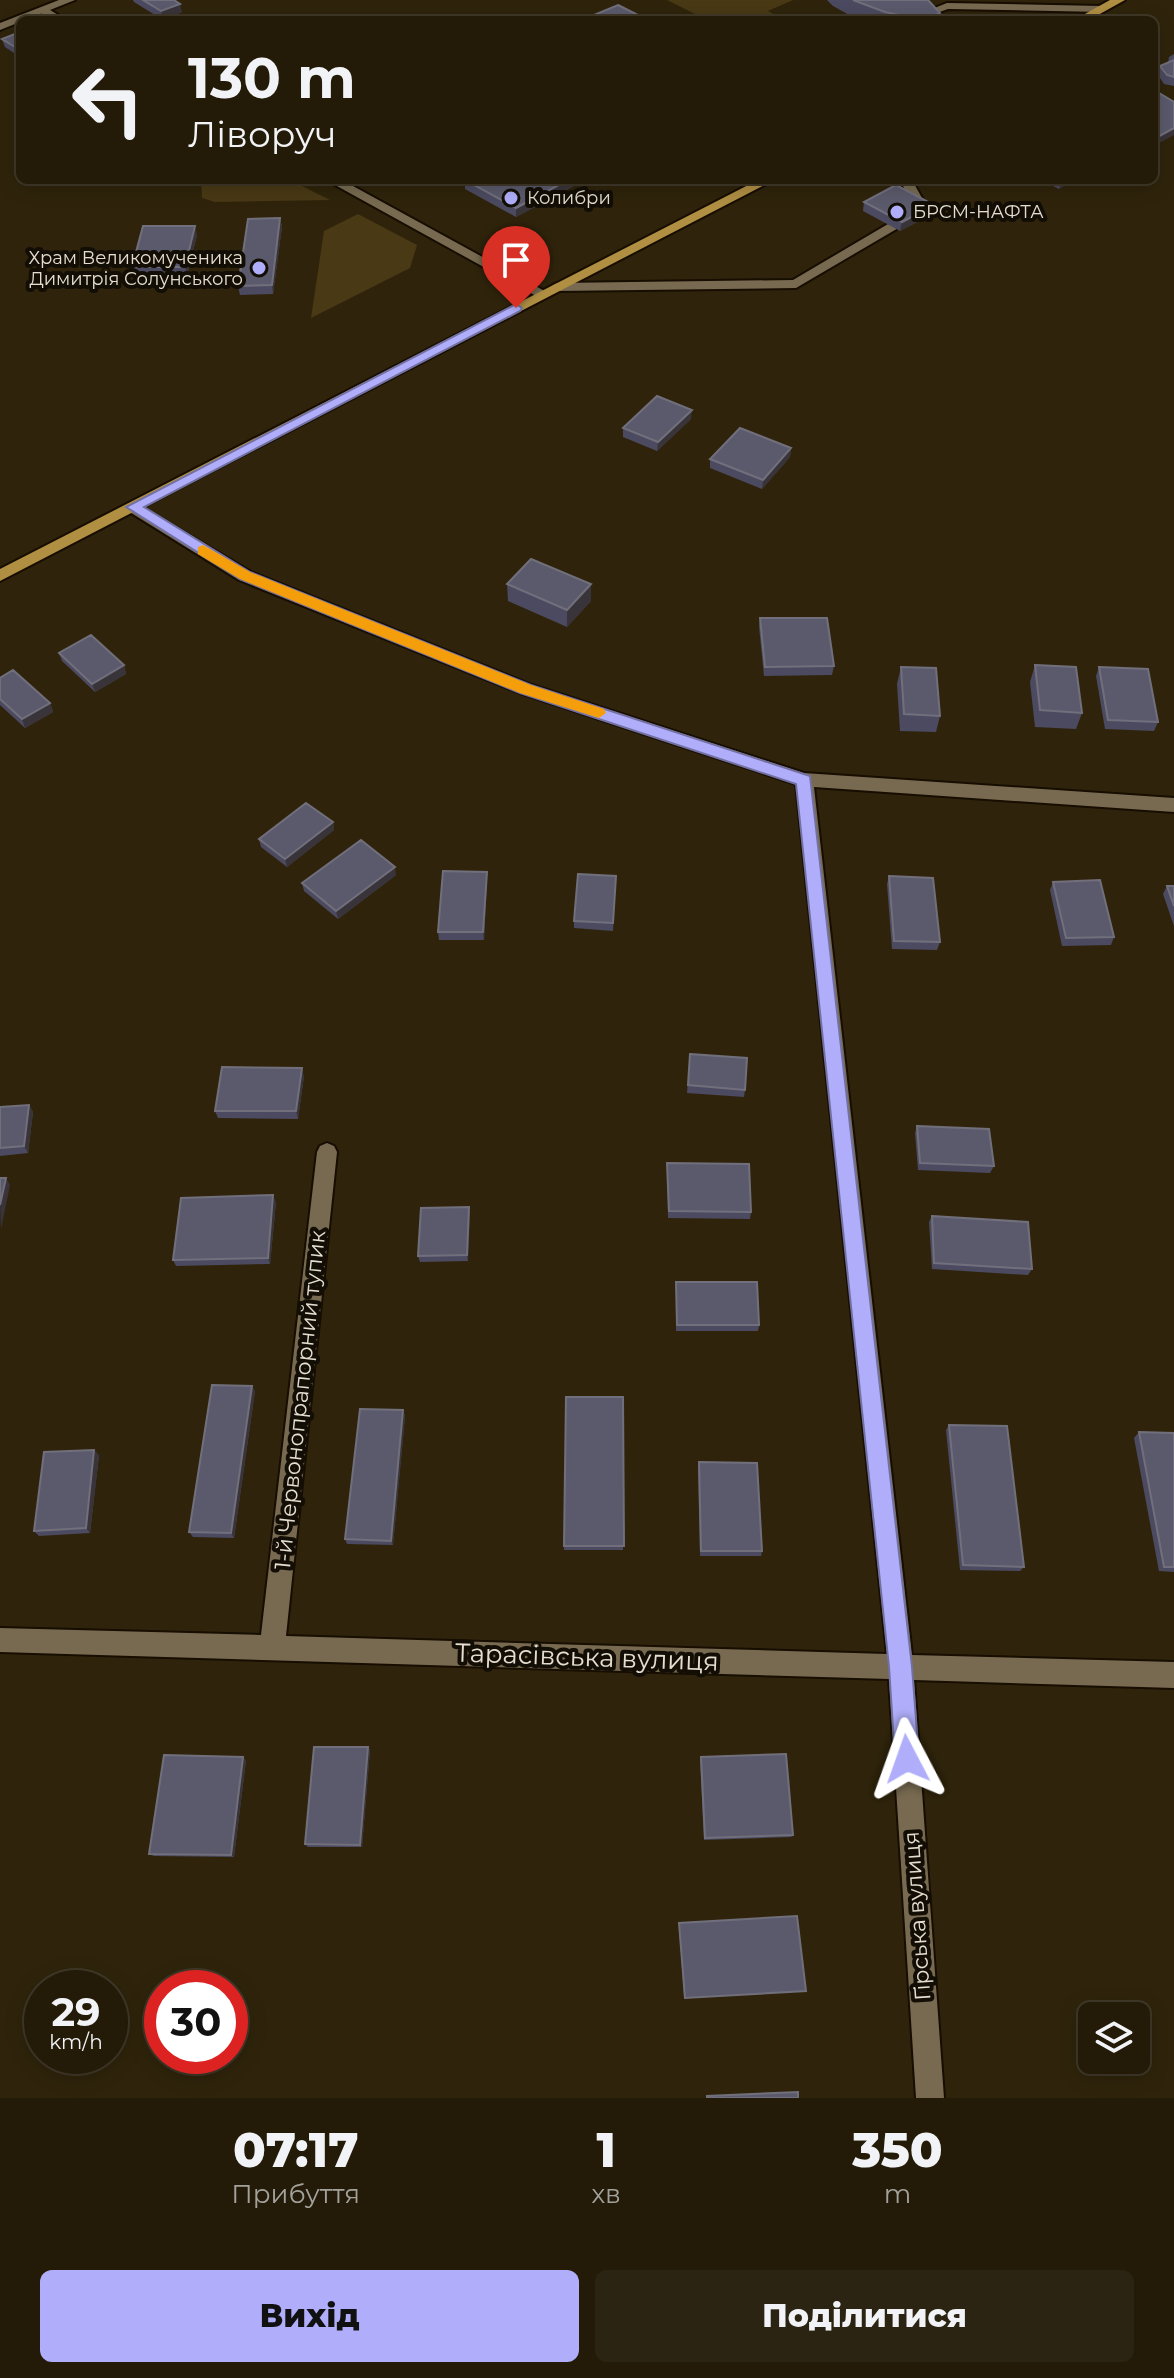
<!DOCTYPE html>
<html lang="uk">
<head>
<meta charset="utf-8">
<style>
  :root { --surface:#231b08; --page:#2b2412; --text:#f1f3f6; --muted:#a3a19c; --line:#403929; --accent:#b0aefa }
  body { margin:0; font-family:Montserrat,sans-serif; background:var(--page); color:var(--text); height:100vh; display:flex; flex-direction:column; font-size:30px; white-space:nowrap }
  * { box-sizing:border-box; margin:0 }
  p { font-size:26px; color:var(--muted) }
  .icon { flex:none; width:44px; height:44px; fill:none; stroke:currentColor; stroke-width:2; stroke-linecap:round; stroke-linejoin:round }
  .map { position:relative; height:2098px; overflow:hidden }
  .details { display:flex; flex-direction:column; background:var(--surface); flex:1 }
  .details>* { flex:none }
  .banner { position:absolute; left:16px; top:16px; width:1142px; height:168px; border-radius:12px; box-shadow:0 4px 20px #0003,0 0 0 2px var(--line); background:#231b08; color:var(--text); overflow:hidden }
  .buttons { position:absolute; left:1078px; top:2002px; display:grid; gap:16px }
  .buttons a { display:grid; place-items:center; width:72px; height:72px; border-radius:12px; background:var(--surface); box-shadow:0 4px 20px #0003,0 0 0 2px var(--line); font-size:40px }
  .speed { position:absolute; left:24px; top:1970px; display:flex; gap:16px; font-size:40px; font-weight:700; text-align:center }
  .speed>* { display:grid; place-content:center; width:104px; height:104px; border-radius:50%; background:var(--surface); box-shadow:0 4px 20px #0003,0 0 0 2px var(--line); line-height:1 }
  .speed small { font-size:20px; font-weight:400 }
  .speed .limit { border:12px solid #d22; background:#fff; color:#111 }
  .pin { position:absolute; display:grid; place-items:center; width:68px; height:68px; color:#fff; margin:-82px -34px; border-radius:50% 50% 50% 0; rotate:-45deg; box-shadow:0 0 8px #0007 }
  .pin .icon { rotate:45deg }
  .me { position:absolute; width:88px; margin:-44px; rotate:356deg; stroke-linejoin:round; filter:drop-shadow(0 0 6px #0008) }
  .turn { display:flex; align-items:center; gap:28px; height:168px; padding:0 40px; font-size:36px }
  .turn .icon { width:104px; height:104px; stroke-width:2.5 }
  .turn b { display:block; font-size:56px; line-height:68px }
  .eta { display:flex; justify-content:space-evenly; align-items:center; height:136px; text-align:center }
  .eta b { font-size:48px; font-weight:800; line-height:56px }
  .button { display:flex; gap:16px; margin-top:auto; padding:16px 40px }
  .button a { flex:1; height:92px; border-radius:12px; background:var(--accent); color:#111; font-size:32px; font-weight:800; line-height:92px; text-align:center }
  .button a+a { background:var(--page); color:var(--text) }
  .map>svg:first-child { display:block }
  .green { fill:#493915 }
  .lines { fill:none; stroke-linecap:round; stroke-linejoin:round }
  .service-casing { stroke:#170d00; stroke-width:4 }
  .minor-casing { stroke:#170d00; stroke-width:4 }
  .primary-casing { stroke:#170d00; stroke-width:4 }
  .service { fill:#776a50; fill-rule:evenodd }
  .minor { fill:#776a50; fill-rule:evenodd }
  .primary { fill:#b08f43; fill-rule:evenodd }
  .wall { fill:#4b4a60 }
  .shaded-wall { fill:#393439 }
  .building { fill:#5b5a6c; stroke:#716f7c; stroke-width:2 }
  .route { fill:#b0aefa; stroke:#7271a2; stroke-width:2 }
  .slow { fill:#f59e0b }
  .poi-dot { fill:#b0aefa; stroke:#130e05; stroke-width:3 }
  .labels { text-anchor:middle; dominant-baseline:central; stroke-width:8; stroke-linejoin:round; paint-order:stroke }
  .far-poi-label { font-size:18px; fill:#e5ded0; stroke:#130e05; text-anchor:start }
  .street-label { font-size:22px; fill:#e5ded0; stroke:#130e05 }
  .near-street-label { font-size:26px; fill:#e5ded0; stroke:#130e05 }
</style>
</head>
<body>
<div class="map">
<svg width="1174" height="2098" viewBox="0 0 1174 2098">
  <rect width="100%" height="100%" fill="#2f240b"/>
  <!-- green -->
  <path class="green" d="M667 0H793L768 11 784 20H707Z
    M201 180H290L330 200 215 202 202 198Z
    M358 214 417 245 410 268 311 318 324 231Z"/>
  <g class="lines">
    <!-- service casing -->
    <g class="service-casing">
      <path id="service" d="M947 3 1102 6 1108 9 1102 12 948 9 923 18 917 15Z
        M39 8H47L66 20H52L39 12Z
        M326 180H342L550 294 538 297Z
        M900 180H912L927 207 925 210H915Z
        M888 224 900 227 796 288 557 291 550 287 557 283 793 280Z"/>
    </g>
    <!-- minor casing -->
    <g class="minor-casing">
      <path id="minor" d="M59 0H75L0 30V23Z
        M133 502 251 572 532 685 804 773 1174 798V812L814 787 912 1655 1174 1662V1688L914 1680 944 2098H916L889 1679 0 1652V1628L261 1635 317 1152 320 1146 327 1143 334 1146 337 1152 286 1636 887 1654 796 784 520 693 239 580 128 511 125 507Z"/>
    </g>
    <!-- primary casing -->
    <g class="primary-casing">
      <path id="primary" d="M1110 0H1125L1089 20H1074Z
        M758 180H774L0 581V569Z"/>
    </g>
    <!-- service -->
    <use href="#service" class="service"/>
    <!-- minor -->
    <use href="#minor" class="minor"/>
    <!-- primary -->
    <use href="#primary" class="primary"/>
  </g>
  <!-- wall -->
  <path class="wall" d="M133 0H174L182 12 163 20 134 2Z
    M827 0H928L938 20H858L833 6Z
    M20 32V57L5 47 2 39Z
    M1174 54V86L1164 84 1158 75 1160 66 1168 63 1169 57Z
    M465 180H585L516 217 465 189Z
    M1041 180H1073L1059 189Z
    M864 202 934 205 932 214 900 231 863 211Z
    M280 218 282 227 273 294 240 295 238 286Z
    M197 235 187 276H134L132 267Z
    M691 419 657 451 623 437V428Z
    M791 448 790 457 762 489 710 468V459Z
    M507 584H591V601L567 627 508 601Z
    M760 618 834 666 832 675 764 676 759 627Z
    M59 653 124 665 126 674 95 692 62 661Z
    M1035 665 1082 713 1076 729 1035 727 1030 682Z
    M901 667 940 716 936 732 900 731 897 684Z
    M1099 667 1158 722 1154 731 1105 729 1096 676Z
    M0 678 50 703 53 712 25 728 0 705Z
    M333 822 334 830 287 867 261 847 259 839Z
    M396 875 338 919 304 891 302 883Z
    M616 876 613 931 574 928V921Z
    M889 876 940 942 937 950 892 949 887 884Z
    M487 880 484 940H439L438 932Z
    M1053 882 1114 937 1111 945 1062 946 1050 890Z
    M1167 886H1174V926L1163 894Z
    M690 1054 745 1090 744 1097 687 1093Z
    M304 1076 298 1119 218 1118 215 1111Z
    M29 1105 33 1112 28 1153 0 1156V1107Z
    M917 1126 994 1166 990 1173 918 1170 915 1133Z
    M667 1163 751 1212 750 1219 668 1218Z
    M276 1202 270 1264 176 1266 173 1260Z
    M469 1207 468 1261 420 1262 418 1256Z
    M932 1216 1032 1269 1028 1275 932 1269 929 1222Z
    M676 1282 759 1325 758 1331H676Z
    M255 1391 234 1538 193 1537 189 1532Z
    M566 1397H623V1550H564Z
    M403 1410 405 1416 393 1545 347 1544 345 1539Z
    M949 1425 1024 1567 1020 1571 960 1570 946 1430Z
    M1139 1432 1174 1433V1572L1159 1571 1134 1438Z
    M99 1455 90 1533 39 1536 34 1531Z
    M699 1462 762 1551 761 1556H700L698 1467Z
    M368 1747 370 1750 362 1847H308L305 1844Z
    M701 1757 793 1835 791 1837 704 1840 700 1760Z
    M246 1760 234 1857 154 1856 149 1854Z
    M679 1923 806 1991 684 1998Z"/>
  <!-- shaded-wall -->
  <path class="shaded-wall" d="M180 4 182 12 163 20 161 11Z
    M940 13 938 20H927Z
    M1174 128V135L1154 146V139Z
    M568 180H585L516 217V208Z
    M1061 180H1073L1059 189Z
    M934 205 932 214 900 231 902 222Z
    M280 218 282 227 273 294 272 285Z
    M195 226 197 235 187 276 185 267Z
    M692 410 691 419 657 451 658 442Z
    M791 448 790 457 762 489 763 480Z
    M591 584V601L567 627V610Z
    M124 665 126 674 95 692 92 684Z
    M50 703 53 712 25 728 22 719Z
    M333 822 334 830 287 867 285 859Z
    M395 867 396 875 338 919 336 911Z
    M487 872V880L484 940 483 932Z
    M302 1068 304 1076 298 1119 296 1111Z
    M29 1105 33 1112 28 1153 24 1146Z
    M6 1178 10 1185 1 1229 0 1205Z
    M273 1195 276 1202 270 1264 268 1258Z
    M469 1207 470 1214 468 1261 467 1255Z
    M252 1386 255 1391 234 1538 231 1533Z
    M403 1410 405 1416 393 1545 391 1541Z
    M94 1450 99 1455 90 1533 86 1528Z
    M368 1747 370 1750 362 1847 360 1845Z
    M243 1757 246 1760 234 1857 231 1855Z"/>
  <!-- building -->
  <path class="building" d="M143 0H174L180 4 161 11Z
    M853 0H928L940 13 927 20H922L885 12Z
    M618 5 646 19 643 20H582Z
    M20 32V50L2 39Z
    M1174 60V77L1167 75 1160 66Z
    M1154 90 1174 102V128L1154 139Z
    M465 180H568L516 208Z
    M896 185 934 205 902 222 864 202Z
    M280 218 272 285 238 286 248 219Z
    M143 226H195L185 267H132Z
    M657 396 692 410 658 442 623 428Z
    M740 428 791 448 763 480 710 459Z
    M531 559 591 584 567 610 507 584Z
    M760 618H827L834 666 765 667Z
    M91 635 124 665 92 684 59 653Z
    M1035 665 1076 667 1082 713 1040 710Z
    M901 667 936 668 940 716 904 714Z
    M1099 667 1148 669 1158 722 1108 720Z
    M13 670 50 703 22 719 0 699V678Z
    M306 803 333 822 285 859 259 839Z
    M361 840 395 867 336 911 302 883Z
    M443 871 487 872 483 932H438Z
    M578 874 616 876 613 923 574 921Z
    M889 876 933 878 940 942 894 941Z
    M1100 880 1114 937 1066 938 1053 882Z
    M1167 886H1174V906Z
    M690 1054 747 1058 745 1090 688 1085Z
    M222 1067 302 1068 296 1111H215Z
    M29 1105 24 1146 0 1148V1107Z
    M917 1126 989 1129 994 1166 920 1163Z
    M667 1163 749 1164 751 1212 669 1211Z
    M0 1178H6L0 1205Z
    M273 1195 268 1258 173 1260 181 1198Z
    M469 1207 467 1255 418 1256 421 1208Z
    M932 1216 1028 1222 1032 1269 934 1263Z
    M676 1282H757L759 1325H677Z
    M212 1385 252 1386 231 1533 189 1532Z
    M566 1397H623L624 1546H564Z
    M360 1409 403 1410 391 1541 345 1539Z
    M949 1425 1007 1426 1024 1567 963 1565Z
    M1139 1432 1174 1433V1567H1164Z
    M94 1450 86 1528 34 1531 44 1452Z
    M699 1462 757 1463 762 1551H701Z
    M314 1747H368L360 1845 305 1844Z
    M786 1754 793 1835 705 1838 701 1757Z
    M164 1755 243 1757 231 1855 149 1854Z
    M797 1916 806 1991 685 1998 679 1923Z
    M798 2092V2098H707V2096Z"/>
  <!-- route -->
  <path class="route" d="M516 304 522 308 520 311 144 507 250 572 531 685 810 776 912 1667 919 1759 915 1768 907 1771 898 1768 895 1759 889 1667 796 784 520 693 240 579 126 507Z"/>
  <!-- slow -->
  <path class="slow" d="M203 545 250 572 531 685 604 709 606 713 599 718 520 693 240 579 198 554V547Z"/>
  <!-- markers -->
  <g class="poi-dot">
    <circle cx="511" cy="198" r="8"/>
    <circle cx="897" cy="212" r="8"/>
    <circle cx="259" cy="268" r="8"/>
  </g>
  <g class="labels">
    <!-- far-poi labels -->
    <g class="far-poi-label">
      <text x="527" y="198">Колибри</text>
      <text x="913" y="212">БРСМ-НАФТА</text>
      <text x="243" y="258" text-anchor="end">Храм Великомученика<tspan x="243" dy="21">Димитрія Солунського</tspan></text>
    </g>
    <!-- street labels -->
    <g class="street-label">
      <text transform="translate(300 1400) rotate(-84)">1-й Червонопрапорний тупик</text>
      <text transform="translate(917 1916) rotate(-94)">Гірська вулиця</text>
    </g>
    <!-- near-street labels -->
    <g class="near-street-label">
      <text transform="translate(587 1657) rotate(2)">Тарасівська вулиця</text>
    </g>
  </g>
</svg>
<div class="buttons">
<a><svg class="icon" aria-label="layers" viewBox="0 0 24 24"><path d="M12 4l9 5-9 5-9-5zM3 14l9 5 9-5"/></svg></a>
</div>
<div class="speed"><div>29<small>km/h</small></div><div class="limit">30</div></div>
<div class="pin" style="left:516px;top:308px;background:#d93025"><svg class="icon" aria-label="arrive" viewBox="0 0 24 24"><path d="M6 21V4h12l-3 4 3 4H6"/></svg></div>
<svg class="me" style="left:907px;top:1759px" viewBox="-20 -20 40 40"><path d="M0-17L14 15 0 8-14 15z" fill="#b0aefa" stroke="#fff" stroke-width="4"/></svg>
<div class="banner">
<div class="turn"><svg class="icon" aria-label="left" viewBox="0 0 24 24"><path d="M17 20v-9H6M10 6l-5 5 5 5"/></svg><div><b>130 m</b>Ліворуч</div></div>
</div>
</div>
<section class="details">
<div class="eta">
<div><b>07:17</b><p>Прибуття</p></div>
<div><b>1</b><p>хв</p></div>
<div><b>350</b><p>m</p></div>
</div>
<div class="button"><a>Вихід</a><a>Поділитися</a></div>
</section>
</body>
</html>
